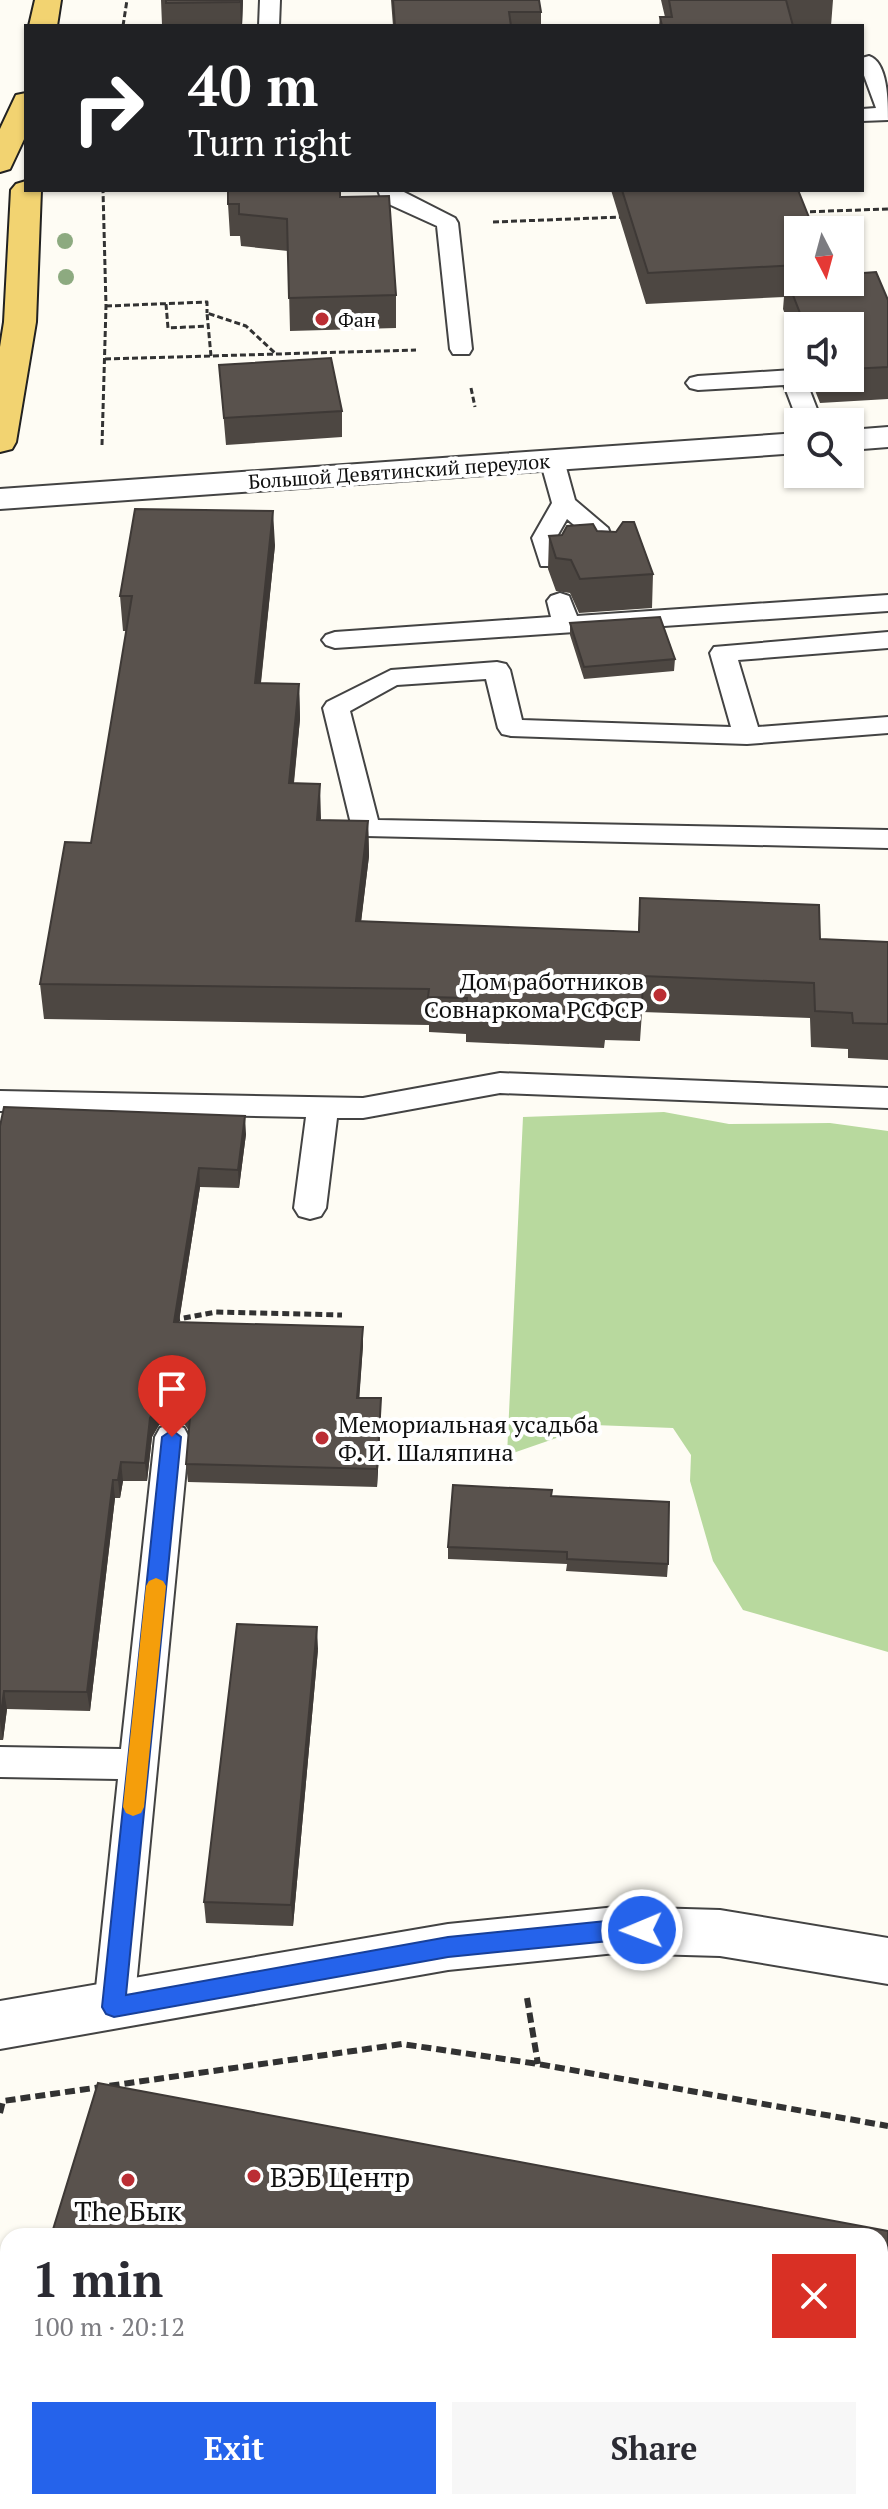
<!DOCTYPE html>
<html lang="en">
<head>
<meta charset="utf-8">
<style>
  :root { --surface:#fff; --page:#f7f7f7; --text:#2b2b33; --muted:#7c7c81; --accent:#2563eb }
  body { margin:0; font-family:"PT Serif",serif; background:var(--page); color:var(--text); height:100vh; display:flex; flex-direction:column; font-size:30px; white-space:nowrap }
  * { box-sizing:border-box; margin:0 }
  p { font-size:26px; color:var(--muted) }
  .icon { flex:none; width:44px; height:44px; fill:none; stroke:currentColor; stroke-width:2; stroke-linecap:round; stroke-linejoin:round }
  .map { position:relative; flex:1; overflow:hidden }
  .sheet { position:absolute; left:0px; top:2228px; width:888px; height:282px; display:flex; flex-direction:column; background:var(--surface); border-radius:24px 24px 0 0; box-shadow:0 2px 6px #0004 }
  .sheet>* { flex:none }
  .guide { position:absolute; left:24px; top:24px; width:840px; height:168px; border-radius:0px; box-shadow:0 2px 6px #0004; background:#202124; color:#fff; overflow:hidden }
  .needle { width:52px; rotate:174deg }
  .tools { position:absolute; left:784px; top:216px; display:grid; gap:16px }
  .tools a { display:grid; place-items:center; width:80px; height:80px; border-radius:0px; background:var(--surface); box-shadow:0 2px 6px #0004; font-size:40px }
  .pin { position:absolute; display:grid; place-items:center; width:68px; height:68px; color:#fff; margin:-82px -34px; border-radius:50% 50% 50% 0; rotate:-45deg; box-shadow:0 0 8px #0007 }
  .pin .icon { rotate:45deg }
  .me { position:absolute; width:88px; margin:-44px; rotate:269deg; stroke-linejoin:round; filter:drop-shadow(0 0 6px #0008) }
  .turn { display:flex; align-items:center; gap:28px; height:168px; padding:0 32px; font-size:36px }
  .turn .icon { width:104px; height:104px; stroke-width:2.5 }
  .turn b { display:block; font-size:56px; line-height:68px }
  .round { display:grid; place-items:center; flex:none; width:84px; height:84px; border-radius:0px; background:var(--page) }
  .overview { display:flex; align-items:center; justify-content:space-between; height:136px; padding:0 32px }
  h1 { font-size:48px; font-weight:800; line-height:60px }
  .primary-button { display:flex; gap:16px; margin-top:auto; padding:16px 32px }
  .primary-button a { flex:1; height:92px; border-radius:0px; background:var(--accent); color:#fff; font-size:32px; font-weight:800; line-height:92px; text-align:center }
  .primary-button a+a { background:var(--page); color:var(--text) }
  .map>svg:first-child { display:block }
  .forest { fill:#b8d99e }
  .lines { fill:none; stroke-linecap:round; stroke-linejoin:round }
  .lane-casing { stroke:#434343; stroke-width:4 }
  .street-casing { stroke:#434343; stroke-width:4 }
  .primary-casing { stroke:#212121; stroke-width:4 }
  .path-far2 { stroke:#323232; stroke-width:3; stroke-dasharray:6 3; stroke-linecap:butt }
  .path-far1 { stroke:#323232; stroke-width:5; stroke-dasharray:7 4; stroke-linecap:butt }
  .path { stroke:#323232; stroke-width:6; stroke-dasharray:10 5; stroke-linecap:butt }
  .lane { fill:#fff; fill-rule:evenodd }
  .street { fill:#fff; fill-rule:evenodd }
  .primary { fill:#f2d371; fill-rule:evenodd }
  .tree { fill:#8daa80 }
  .wall { fill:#4d4742 }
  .shaded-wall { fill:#3e3936 }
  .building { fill:#59524d; stroke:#3e3936; stroke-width:2 }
  .route { fill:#2563eb; stroke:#184099; stroke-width:2 }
  .slow { fill:#f59e0b }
  .poi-dot { fill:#bb2e34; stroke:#fff; stroke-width:3 }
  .labels { text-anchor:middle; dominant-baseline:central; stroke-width:8; stroke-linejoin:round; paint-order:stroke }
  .far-poi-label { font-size:20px; fill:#101010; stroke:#fff; text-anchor:start }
  .far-street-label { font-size:20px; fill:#101010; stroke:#fff }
  .poi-label { font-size:24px; fill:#101010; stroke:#fff; text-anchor:end }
  .near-poi-label { font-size:28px; fill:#101010; stroke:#fff; text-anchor:start }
</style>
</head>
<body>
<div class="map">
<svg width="888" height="2509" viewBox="0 0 888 2509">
  <rect width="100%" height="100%" fill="#fefcf4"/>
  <!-- forest -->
  <path class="forest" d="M664 1112 729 1124 830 1123 888 1131V1652L743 1610 713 1561 690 1481 691 1455 673 1428 594 1425 507 1455 523 1117Z"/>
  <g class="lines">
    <!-- lane casing -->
    <g class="lane-casing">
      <path id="lane" d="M260 0H280L279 26H259Z
        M869 56C888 62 888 102 888 120L862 121V109L876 108 862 70V58Z
        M378 190H400L455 218 458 223 472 349 469 354H453L450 349 437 226 382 201Z
        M793 370 798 371V378H805L822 422H798L784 385 698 390 690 388 686 383 690 378 698 376Z
        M552 453 561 455 564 460 575 500 608 528 619 557 615 562H597L587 536 567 519 556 538 563 561 559 566H541L532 538 552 503 540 460 543 455Z
        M560 593 569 596 577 616 888 595V611L335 648 326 645 322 640 326 635 335 632 551 617 547 601 551 596Z
        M888 632V648L738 660 758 727 888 717V733L747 744 511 736 502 734 498 728 486 679 397 685 350 711 378 820 888 830V848L366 836 356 834 352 828 323 708 327 702 391 670 497 662 506 664 510 670 522 720 731 727 710 653 714 647Z
        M500 1073 888 1088V1108L500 1093 363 1118H337L326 1208 321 1216 310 1219 299 1216 294 1208 306 1117 0 1111V1091L363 1098Z
        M172 1424 184 1428 189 1437 134 2007 128 2019 114 2024 100 2019 94 2007 118 1779 0 1777V1747L121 1749 155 1437 160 1428Z"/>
    </g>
    <!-- street casing -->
    <g class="street-casing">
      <path id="street" d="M888 427V447L850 450V430Z
        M798 433V453L0 509V489Z
        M616 1907 720 1910 888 1938V1984L720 1956 616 1953 448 1970 0 2049V2001L448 1924Z"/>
    </g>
    <!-- primary casing -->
    <g class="primary-casing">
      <path id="primary" d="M35 0H61L57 26H29Z
        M26 93V135L10 169 0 172V129L16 95Z
        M26 181V190H41L36 322 16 442 12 449 0 452V347L4 322 11 190 16 184Z"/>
    </g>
    <!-- path-far2 -->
    <path class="path-far2" d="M123 26 127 0
      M801 212 888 209
      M493 222 623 217
      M166 304 168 328 208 326
      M106 306 207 302V313
      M211 356 207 313 246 326 275 353
      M105 359 416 350
      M471 388 475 407
      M102 445 106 306 103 190"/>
    <!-- path-far1 -->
    <path class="path-far1" d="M173 1320 216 1312 342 1315"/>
    <!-- path -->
    <path class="path" d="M527 1998 538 2064
      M0 2113 3 2101 402 2044 538 2064 888 2126"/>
    <!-- lane -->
    <use href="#lane" class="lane"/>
    <!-- street -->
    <use href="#street" class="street"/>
    <!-- primary -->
    <use href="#primary" class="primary"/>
  </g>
  <!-- trees -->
  <g class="tree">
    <circle cx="65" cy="241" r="8"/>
    <circle cx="66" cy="277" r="8"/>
  </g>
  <!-- wall -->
  <path class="wall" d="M161 0H243L242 26H167V25H162Z
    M391 0H539L541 12V26H393Z
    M661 0H833L831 26H659L660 17H665Z
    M611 190H798V282L888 300V399L820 403 810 378H850V326H798V348L783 309 784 297 646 304Z
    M340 197 396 295V328L290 331 288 251 241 246 240 236H230L228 204Z
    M219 365 342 411V437L226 445Z
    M597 531 653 574 652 608 579 613 570 593 556 591 548 569 549 536Z
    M275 545 261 683 299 684 300 719 294 783 321 820 368 821 369 856 361 921 638 932 640 898 820 939 888 942V1060L848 1058V1049L811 1047 810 1018 642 1012 640 1041 605 1040 604 1048 466 1042V1034L429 1032V1025L44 1019 40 984 91 843 127 631H123L120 596Z
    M570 623 675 659 674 671 584 679 570 635Z
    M0 1126 246 1134 239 1188 200 1187 179 1322 363 1345 359 1398 381 1417 377 1487 188 1482 186 1464 189 1431 185 1425 173 1421 159 1425 152 1437 147 1481H123L120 1498H115L90 1711 7 1709 3 1740H0Z
    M551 1496 668 1564 667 1577 566 1571 567 1564 448 1559V1547Z
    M318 1649 293 1926 206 1923 204 1902Z"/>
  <!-- shaded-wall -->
  <path class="shaded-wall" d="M240 0H243L242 26H241Z
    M273 511 275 545 257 718 255 683Z
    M299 684 300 719 290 818 289 783Z
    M320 784 321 819 317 820Z
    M368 821 369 856 357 956 356 921Z
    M245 1116 246 1134 239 1188 238 1170Z
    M199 1168 200 1187 176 1340 174 1322Z
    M363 1327V1345L358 1417 357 1398Z
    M381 1398V1417L377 1487V1469Z
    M171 1403 173 1421 159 1425 152 1437 147 1481 145 1463 150 1418 157 1407Z
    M121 1462 123 1481 120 1498 118 1480Z
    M113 1480 115 1498 90 1711 87 1692Z
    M317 1627 318 1649 293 1926 291 1905Z
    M4 1691 7 1709 3 1740 0 1721Z"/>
  <!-- building -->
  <path class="building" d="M166 0H240V2L166 3Z
    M393 0H539L541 12H509L511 26H395Z
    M669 0H786L793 26H662L660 17H672Z
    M228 190H340V197L389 196 396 295 289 298 287 219 239 214V204H228Z
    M622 190H798L814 230H798V265L648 273Z
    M876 272 888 300V367L850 369V326H805L786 277H798V282H850V274Z
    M331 358 342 411 224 418 219 365Z
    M135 509 273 511 255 683 299 684 289 783 320 784 317 820 368 821 356 921 639 932 640 898 819 905 820 939 888 942V1024L853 1023 852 1013 815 1011 814 983 643 976 642 1005 607 1004 606 1012 466 1007 467 998 428 997 429 989 40 984 65 842 91 843 132 596H120Z
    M623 522H634L653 574 580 579 571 560 556 558 549 536 562 535 567 526 593 524 597 531 616 532Z
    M660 617 675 659 584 667 570 623Z
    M4 1107 245 1116 238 1170 199 1168 174 1322 363 1327 357 1398H381L377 1469 186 1464 190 1417 183 1407 171 1403 157 1407 150 1418 145 1463 121 1462 118 1480H113L87 1692 4 1691 0 1721V1126Z
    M453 1485 552 1490 551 1496 669 1502 668 1564 567 1559V1552L448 1547Z
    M237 1624 317 1627 291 1905 204 1902Z
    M98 2083 888 2231V2509H0V2402L8 2376V2502H880V2236H51Z"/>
  <!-- route -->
  <path class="route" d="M172 1430 181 1437 126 1995 448 1937 616 1920 650 1924 653 1930 650 1937 448 1957 114 2017 106 2014 102 2007 162 1437Z"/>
  <!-- slow -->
  <path class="slow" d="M156 1578 163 1581 166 1586 144 1807 141 1813 133 1816 126 1813 123 1807 146 1586 149 1581Z"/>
  <!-- markers -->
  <g class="poi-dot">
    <circle cx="322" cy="319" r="8"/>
    <circle cx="660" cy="995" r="8"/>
    <circle cx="322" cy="1438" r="8"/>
    <circle cx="254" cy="2176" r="8"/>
    <circle cx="128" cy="2180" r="8"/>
  </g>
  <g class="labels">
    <!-- far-poi labels -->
    <g class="far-poi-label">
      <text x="338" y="319">Фан</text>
    </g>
    <!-- far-street labels -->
    <g class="far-street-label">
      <text transform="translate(399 471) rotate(-4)">Большой Девятинский переулок</text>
    </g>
    <!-- poi labels -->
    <g class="poi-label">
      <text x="644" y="981">Дом работников<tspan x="644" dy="28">Совнаркома РСФСР</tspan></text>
      <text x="338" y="1424" text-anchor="start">Мемориальная усадьба<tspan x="338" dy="28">Ф. И. Шаляпина</tspan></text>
    </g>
    <!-- near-poi labels -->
    <g class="near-poi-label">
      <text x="270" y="2176">ВЭБ Центр</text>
      <text x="128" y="2210" text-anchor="middle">The Бык</text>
    </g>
  </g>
</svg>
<div class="tools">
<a><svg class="needle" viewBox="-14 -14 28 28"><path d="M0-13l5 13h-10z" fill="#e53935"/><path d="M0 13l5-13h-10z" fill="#7c7c81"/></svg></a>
<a><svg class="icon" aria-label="sound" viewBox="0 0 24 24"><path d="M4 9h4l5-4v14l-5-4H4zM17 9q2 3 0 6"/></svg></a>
<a><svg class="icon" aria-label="search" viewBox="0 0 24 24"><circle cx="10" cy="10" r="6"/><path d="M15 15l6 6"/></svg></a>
</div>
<div class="pin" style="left:172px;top:1437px;background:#d93025"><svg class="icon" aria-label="arrive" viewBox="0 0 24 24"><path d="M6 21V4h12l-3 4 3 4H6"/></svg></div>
<svg class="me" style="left:642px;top:1930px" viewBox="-20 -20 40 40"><circle r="17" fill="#2563eb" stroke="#fff" stroke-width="3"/><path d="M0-11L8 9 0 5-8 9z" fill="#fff"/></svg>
<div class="guide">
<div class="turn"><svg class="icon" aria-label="right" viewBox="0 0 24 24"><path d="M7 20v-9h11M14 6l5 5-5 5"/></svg><div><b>40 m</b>Turn right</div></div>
</div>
<section class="sheet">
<div class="overview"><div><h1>1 min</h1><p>100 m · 20:12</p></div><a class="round" style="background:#d93025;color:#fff"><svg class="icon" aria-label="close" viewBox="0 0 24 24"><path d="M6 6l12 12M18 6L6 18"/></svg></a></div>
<div class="primary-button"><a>Exit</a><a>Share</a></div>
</section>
</div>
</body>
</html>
